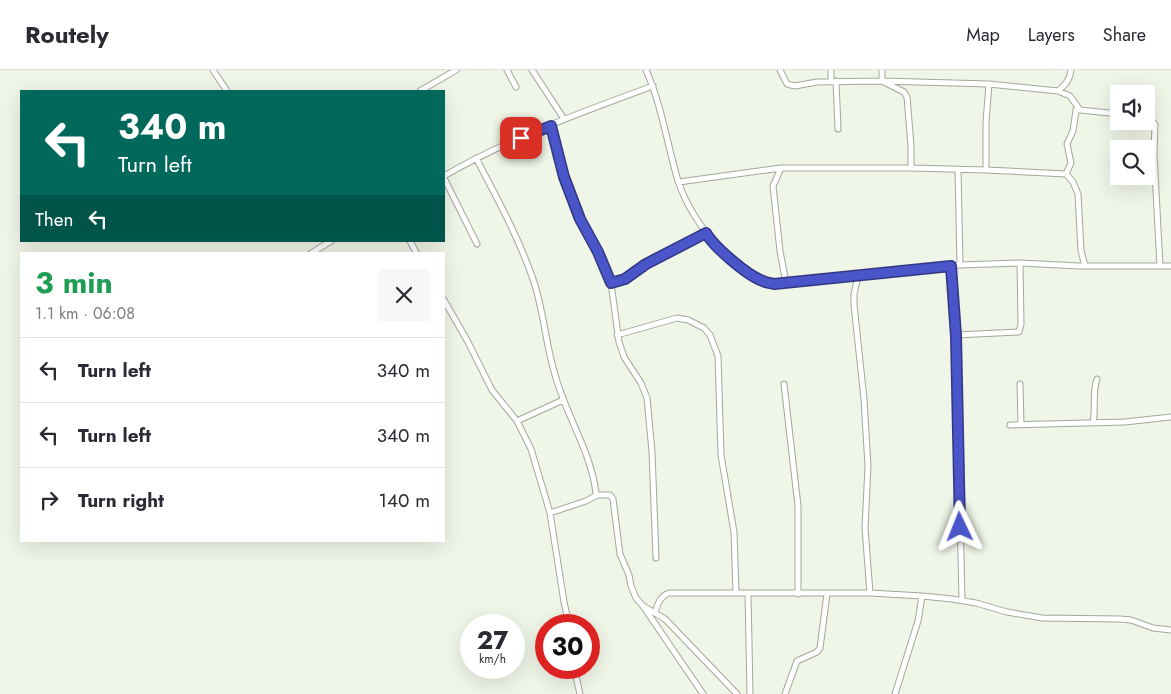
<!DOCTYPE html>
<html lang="en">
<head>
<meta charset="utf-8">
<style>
  :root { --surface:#fff; --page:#f7f7f7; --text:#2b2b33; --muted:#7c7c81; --line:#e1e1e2 }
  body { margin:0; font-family:Jost,sans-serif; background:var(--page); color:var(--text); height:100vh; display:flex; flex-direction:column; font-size:19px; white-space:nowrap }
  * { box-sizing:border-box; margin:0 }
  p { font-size:16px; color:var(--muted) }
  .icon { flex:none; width:28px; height:28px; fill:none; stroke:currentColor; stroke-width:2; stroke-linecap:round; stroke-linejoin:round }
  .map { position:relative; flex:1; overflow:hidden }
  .drawer { position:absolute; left:20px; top:182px; width:425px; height:290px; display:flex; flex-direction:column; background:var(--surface); border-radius:0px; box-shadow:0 5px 20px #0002 }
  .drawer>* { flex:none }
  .banner { position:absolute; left:20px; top:20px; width:425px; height:152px; border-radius:0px; box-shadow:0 5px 20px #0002; background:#00695c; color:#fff; overflow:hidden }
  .tools { position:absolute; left:1110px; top:15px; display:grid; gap:10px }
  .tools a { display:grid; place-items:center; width:45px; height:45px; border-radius:0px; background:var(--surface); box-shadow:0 5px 20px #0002; font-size:25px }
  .speed { position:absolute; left:460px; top:544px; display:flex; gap:10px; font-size:25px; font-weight:700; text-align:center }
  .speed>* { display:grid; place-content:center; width:65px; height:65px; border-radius:50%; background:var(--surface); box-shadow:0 5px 20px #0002; line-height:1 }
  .speed small { font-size:12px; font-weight:400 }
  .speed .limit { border:8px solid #d22; background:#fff; color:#111 }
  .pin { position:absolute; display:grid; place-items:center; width:42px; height:42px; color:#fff; margin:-21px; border-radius:10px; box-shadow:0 2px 8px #0006 }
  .me { position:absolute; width:55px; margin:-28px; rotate:358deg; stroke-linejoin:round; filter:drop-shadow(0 0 4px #0008) }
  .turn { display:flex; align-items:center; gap:18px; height:105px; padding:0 15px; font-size:22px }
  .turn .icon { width:65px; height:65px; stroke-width:2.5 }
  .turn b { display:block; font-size:35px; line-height:42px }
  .then { display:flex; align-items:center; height:48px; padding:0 15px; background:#0003; gap:10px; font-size:19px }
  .round { display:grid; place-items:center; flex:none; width:52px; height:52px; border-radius:0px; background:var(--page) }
  .headline { display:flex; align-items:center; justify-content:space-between; height:85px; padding:0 15px }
  h1 { font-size:30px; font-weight:700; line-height:38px; color:#1e9e55 }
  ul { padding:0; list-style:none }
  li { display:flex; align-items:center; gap:15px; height:65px; padding:0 15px; border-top:1px solid var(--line) }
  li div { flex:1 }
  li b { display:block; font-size:19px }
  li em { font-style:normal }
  header { display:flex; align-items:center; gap:30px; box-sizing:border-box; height:70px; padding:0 25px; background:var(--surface); border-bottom:1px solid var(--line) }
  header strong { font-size:24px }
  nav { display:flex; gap:28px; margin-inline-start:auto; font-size:18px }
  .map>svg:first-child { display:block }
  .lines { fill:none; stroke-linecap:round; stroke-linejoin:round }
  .street-casing { stroke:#a3a89b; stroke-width:7 }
  .street { stroke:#fff; stroke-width:5 }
  .route-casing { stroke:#313783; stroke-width:12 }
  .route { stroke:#4b55ca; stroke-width:9 }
</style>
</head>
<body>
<header>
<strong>Routely</strong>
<nav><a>Map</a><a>Layers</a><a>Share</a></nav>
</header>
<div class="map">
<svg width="1171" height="624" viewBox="0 0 1171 624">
  <rect width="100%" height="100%" fill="#eff5e7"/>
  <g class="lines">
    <!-- street casing -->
    <g class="street-casing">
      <path id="street" d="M213 0 227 21
        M507 0 516 17
        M532 0 564 49
        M646 0C662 36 667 74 678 111 688 141 710 172 735 192 747 202 759 211 774 214L960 195 1020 193 1079 196H1171
        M780 0 787 14 795 16 817 12 882 11 989 14 1058 21 1070 26 1080 40 1119 44
        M831 0V11
        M882 0V11L904 22 907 27 911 76V98L986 100V52L989 14
        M836 11 838 59
        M420 21 456 0
        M1058 21C1065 15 1070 10 1071 0
        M1080 40H1076L1073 61 1067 74 1071 93 1066 104 1073 112 1078 124 1081 181 1085 196
        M1146 46 1155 54 1154 84 1160 196
        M551 56 565 107 579 149 598 182 611 213 619 272 624 287 641 313 647 328 652 382 656 488
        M476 88C497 128 519 168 534 212 544 243 546 277 556 308 567 347 591 382 596 423L597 425H610L613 429 620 484 629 505 631 516 636 528 643 536 665 549 737 624
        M781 98 773 116 780 181 786 213
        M958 99 960 195
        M986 100 1066 104
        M444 106C510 68 582 42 653 16
        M444 108 477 174
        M679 112 781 98H911
        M410 171 417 184
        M310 184 331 171
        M951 196 956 265 1019 262 1021 254 1020 193
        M858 206 854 224V235L864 329 868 396 865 458 870 523
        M611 213 625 209 646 194 706 163
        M444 230 468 272 492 320 517 351 531 379 550 443 564 532 569 555
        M617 265 677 248 688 250 704 258 710 265 718 286 721 385 734 462 736 523
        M956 265 962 530
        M784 314 798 436V524
        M1020 314 1021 355
        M517 351 563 330
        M1093 353C1096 338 1092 323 1097 309
        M1010 355 1125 352 1171 347
        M550 443 586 431 597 425
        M748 523 750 624
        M643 536 703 624
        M655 542C658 534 660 526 669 523H870L922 526 952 529 976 533 1007 542 1042 548 1120 549 1131 550 1153 558 1171 560
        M574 598 580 624
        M785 624 797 591 817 582 820 578 827 524
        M895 624 918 551 922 526"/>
    </g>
    <!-- street -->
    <use href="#street" class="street"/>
  </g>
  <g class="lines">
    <!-- route casing -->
    <g class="route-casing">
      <path id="route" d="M521 68 551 56 564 107 580 149 598 182 611 213 625 209 646 194 706 163C714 177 748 206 763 211 766 213 771 213 774 214L951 196 956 266 960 457"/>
    </g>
    <!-- route -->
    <use href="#route" class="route"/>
  </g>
</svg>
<div class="tools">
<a><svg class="icon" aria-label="sound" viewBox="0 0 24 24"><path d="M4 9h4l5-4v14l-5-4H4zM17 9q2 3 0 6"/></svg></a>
<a><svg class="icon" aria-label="search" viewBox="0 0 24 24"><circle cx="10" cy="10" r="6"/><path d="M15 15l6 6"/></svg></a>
</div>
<div class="speed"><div>27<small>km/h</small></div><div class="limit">30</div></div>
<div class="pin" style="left:521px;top:68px;background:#d93025"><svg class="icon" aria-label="arrive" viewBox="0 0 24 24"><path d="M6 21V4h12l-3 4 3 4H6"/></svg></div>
<svg class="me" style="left:960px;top:457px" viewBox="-20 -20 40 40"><path d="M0-17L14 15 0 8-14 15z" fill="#4b55ca" stroke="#fff" stroke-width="4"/></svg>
<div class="banner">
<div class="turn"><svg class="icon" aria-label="left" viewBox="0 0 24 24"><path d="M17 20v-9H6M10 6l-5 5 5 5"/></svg><div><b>340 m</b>Turn left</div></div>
<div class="then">Then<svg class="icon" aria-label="left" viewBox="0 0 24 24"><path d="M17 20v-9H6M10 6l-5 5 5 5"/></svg></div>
</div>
<section class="drawer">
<div class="headline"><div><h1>3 min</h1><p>1.1 km · 06:08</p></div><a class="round"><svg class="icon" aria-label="close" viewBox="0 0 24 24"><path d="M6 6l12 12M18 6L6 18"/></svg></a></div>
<ul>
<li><svg class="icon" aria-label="left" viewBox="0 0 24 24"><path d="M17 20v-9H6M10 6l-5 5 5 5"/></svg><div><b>Turn left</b></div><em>340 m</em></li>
<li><svg class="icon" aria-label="left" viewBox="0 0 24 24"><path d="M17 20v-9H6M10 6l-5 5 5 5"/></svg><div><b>Turn left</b></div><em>340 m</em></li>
<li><svg class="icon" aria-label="right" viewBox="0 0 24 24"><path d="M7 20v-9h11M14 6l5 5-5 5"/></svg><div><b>Turn right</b></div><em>140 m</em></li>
</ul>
</section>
</div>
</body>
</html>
